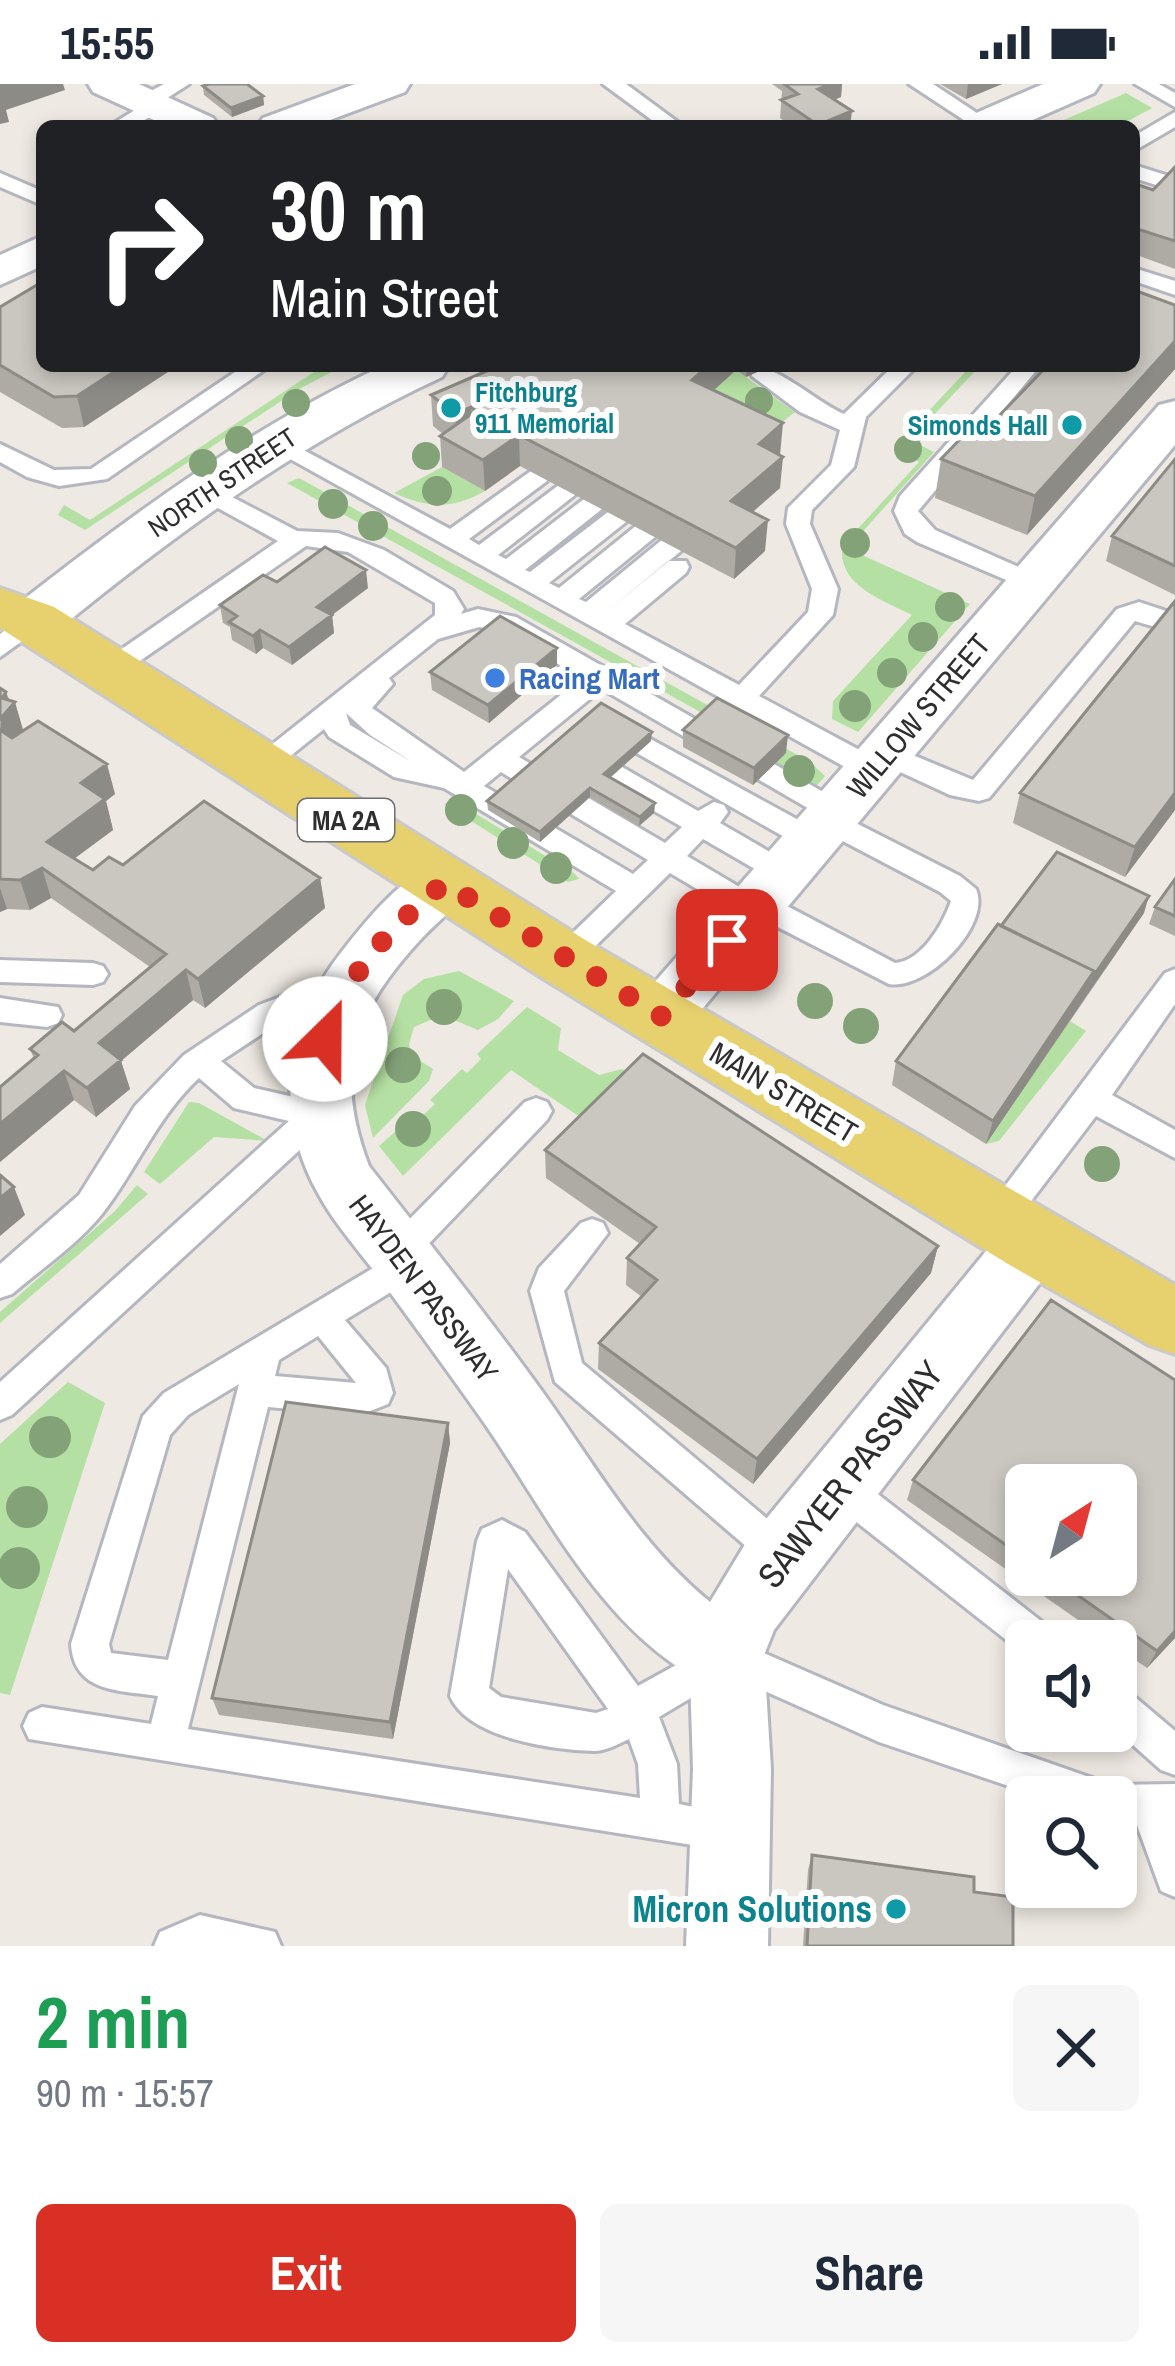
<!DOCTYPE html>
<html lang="en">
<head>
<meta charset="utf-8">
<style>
  :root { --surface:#fff; --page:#f6f6f7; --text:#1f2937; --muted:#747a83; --accent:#d93025 }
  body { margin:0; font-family:"Archivo Narrow",sans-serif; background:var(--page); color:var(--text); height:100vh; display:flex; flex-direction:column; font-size:45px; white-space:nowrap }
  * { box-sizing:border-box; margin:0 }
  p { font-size:39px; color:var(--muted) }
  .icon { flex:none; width:66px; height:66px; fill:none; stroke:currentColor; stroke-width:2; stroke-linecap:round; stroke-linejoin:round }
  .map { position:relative; height:1862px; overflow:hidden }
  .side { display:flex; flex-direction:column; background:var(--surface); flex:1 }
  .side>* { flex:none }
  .banner { position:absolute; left:36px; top:36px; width:1104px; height:252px; border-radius:18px; box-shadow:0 6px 18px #0003; background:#202124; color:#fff; overflow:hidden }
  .needle { width:78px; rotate:36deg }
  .buttons { position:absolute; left:1005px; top:1380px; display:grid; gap:24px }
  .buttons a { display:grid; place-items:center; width:132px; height:132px; border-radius:18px; background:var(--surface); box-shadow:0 6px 18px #0003; font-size:60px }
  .pin { position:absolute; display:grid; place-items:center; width:102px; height:102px; color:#fff; margin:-51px; border-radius:24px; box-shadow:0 6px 18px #0006 }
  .me { position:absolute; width:132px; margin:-66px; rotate:23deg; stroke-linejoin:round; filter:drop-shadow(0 0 9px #0008) }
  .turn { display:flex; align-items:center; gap:42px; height:252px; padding:0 36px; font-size:54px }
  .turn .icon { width:156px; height:156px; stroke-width:2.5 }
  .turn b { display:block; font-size:84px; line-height:102px }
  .round { display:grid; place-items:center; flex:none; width:126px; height:126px; border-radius:18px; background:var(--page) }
  .overview { display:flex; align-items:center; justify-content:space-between; height:204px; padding:0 36px }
  h1 { font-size:72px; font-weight:700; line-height:90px; color:#1e9e55 }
  .button { display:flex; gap:24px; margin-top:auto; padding:24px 36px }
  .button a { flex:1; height:138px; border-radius:18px; background:var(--accent); color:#fff; font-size:48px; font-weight:700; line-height:138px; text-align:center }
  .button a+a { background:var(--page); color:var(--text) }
  .status { display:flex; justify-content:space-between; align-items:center; height:84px; padding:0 60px; background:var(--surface); direction:ltr }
  .status svg { height:33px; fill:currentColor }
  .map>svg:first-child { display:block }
  .green { fill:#b5e0a3 }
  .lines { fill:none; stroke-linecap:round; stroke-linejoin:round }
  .lane-casing { stroke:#b5b7c0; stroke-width:6 }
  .street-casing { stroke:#b5b7c0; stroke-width:6 }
  .secondary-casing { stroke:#b5b7c0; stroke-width:6 }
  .primary-casing { stroke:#c9c9c9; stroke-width:6 }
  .lane { fill:#fff; fill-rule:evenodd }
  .street { fill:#fff; fill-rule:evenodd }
  .secondary { fill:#fff; fill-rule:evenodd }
  .primary { fill:#e7d16e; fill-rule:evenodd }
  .tree { fill:#83a278 }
  .wall { fill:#aeaba5; fill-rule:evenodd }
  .shaded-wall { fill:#8d8b86 }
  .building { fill:#cac7c0; stroke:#8d8b86; stroke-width:3 }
  .route { stroke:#d93025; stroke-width:21; stroke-dasharray:0 37.8 }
  .culture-dot { fill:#0f9aa8; stroke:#fff; stroke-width:4.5 }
  .shop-dot { fill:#3f7fe0; stroke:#fff; stroke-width:4.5 }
  .labels { text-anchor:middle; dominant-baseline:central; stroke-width:12; stroke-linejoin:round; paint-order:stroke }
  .far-culture-label { font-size:27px; font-weight:bold; fill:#0d838f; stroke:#fff; text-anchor:start }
  .far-street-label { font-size:27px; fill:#2e2e2e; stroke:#fff }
  .shield { fill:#fff; stroke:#6d6d6d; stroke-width:3 }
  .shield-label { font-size:27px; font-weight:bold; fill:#2e2e2e }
  .shop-label { font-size:30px; font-weight:bold; fill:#366cbe; stroke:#fff; text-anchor:start }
  .street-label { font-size:30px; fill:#2e2e2e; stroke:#fff }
  .near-street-label { font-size:36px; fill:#2e2e2e; stroke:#fff }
  .near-culture-label { font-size:36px; font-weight:bold; fill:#0d838f; stroke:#fff; text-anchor:end }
</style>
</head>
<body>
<div class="status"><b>15:55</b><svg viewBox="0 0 49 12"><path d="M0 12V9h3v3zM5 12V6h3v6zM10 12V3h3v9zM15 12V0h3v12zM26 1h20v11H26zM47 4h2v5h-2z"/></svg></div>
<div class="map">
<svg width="1175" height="1862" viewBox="0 0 1175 1862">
  <rect width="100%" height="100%" fill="#eee9e2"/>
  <!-- green -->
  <path class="green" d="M1126 9 1152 24 1119 42H1050Z
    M323 282H343L301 304 85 446 58 431 64 421 90 436Z
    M959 282H980L910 356 934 368 857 454 867 459 860 470 970 520 858 648 832 635 833 617 912 531C884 516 838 503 842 462L919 378 895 363 967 286Z
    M736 286 795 328 756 359 691 327Z
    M442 383 485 407C451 426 428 424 394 409Z
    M299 394 810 678 825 692 812 707 771 684 785 668 713 635 287 399Z
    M455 717 575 790 579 795 568 798 444 720Z
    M459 887 514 917 498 935 478 946 442 931 414 943 409 960 411 971 433 985 429 997 373 1054 365 1021 403 911 424 895Z
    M527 923 561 944 558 966 599 991 622 985 642 999 596 1044 511 986 403 1092 379 1062 412 1033 417 1037 435 1020 430 1016 462 985 467 989 481 975 477 970Z
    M1070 937 1086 947 999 1057 986 1060Z
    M189 1018 199 1019 268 1057 214 1053 160 1100 144 1088Z
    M137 1101 148 1110 0 1239V1228L115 1127Z
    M68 1298 105 1319 10 1611 0 1609V1360Z"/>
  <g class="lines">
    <!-- lane casing -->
    <g class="lane-casing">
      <path id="lane" d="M164 0H189L161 18 162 26 134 42H109L140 23 138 14Z
        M603 0H626L683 42H660Z
        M909 0H933L995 41 973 42Z
        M1135 0H1159L1175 9V23Z
        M1175 28V43L1134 67V52Z
        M1134 81 1175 94V107L1134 94Z
        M0 89 42 107V121L0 103Z
        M1134 184 1175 197V211L1134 197Z
        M244 282H270L107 395 59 402 27 393 0 378V360L54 386 91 385Z
        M752 282C779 282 816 318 844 330L893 282H917L866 333 854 383 812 426 810 440 838 505 833 531 759 612 876 675V663L886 660 973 696 1117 525 1139 518 1175 530V549L1135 537 989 714 979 717 950 711 883 680 887 686 883 693H863L265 361 269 356H285L450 445 531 387H547V397L469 455 479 461 559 401H575V411L498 471 506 475 584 415H602V425L525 486 530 488 608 428H626V438L549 499 559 504 637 441H655V453L579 515 586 518 663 455H681L684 461 681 467 605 529 668 477H686L689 483 686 489 625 540 739 601 808 528 812 505 786 440 788 424 831 381 840 346 800 328 752 292Z
        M1017 282H1040L918 427 935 446 1041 493 1045 499 1041 505 1032 507 917 458 905 450 894 427 900 412Z
        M207 400 297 447 338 449 384 466 453 507 464 525 461 530 478 525 516 533 846 721 850 728 846 734 960 792 976 805C992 841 927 907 889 900L760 834 744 833 670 789 574 883H554L549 875 554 867 616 807 444 704 394 693 329 653 324 645 269 689 259 692 245 682 435 531V519L348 468 306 462 118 592H100L96 586 100 580 278 457 198 413V403ZM479 543 500 546 582 594 464 688 372 624 393 600 389 594 438 555ZM602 605 818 730 814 737 818 744 940 808 951 817C943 840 922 877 895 879L768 812 753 811 687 772 703 755 774 796H794L798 789 794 782 720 739 728 728 724 721 714 718 698 727 591 665H571L567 672 571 679 682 743 665 759 519 673ZM346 629 370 651 412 678 350 641ZM501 688 648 776 633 790 484 702Z
        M34 527 47 536 43 542 0 573V550Z
        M614 635 822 749 826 756 822 763H802L605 651 601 644 605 637Z
        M0 876 93 879 103 882 108 890 103 898 93 901 0 898Z
        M1175 885V920L1112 1011 1175 1046V1074L1096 1032 1009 1146 998 1150 987 1146 982 1136 987 1126 1165 889Z
        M349 887 359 891 364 899 359 907 280 938 221 977 254 1004 329 1021 334 1030 329 1039 12 1331 0 1336V1298L289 1037 234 1024 199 994C156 1034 137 1085 102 1130 77 1161 42 1184 12 1210L0 1214V1180L79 1111 135 1022 184 971 259 921Z
        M0 914 58 923 62 931 58 939 47 943 0 938Z
        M536 1014 547 1018 552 1027 547 1036 418 1171 423 1181 419 1191 345 1236 386 1284 393 1309 388 1320 360 1331 268 1323 188 1645 640 1714 638 1680 629 1655C618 1660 606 1667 594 1667 552 1666 468 1654 450 1612L477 1457 482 1445 502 1436 525 1448 638 1602 727 1553 883 1621 1112 1701 1175 1700V1813L1161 1807 1137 1741 1116 1738V1713H1041L879 1658 729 1591 659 1633 677 1680 679 1720 744 1733 750 1747 744 1761 730 1767 29 1655 23 1642 29 1629 42 1623 151 1640 158 1612C119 1606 74 1609 71 1560L143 1332 164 1309 385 1177 382 1169 386 1159 525 1018ZM318 1252 356 1299 275 1292 279 1276ZM239 1300 168 1576 111 1569 109 1560 170 1351 188 1331ZM508 1485 608 1625 596 1629 501 1613 489 1604Z
        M592 1135 603 1139 608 1149 564 1207 582 1279 796 1459 801 1471 796 1483 783 1488 770 1483 555 1298 530 1207 539 1184 581 1139Z
        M839 1386 852 1390 1050 1544 1056 1557H1026L1024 1570 826 1414 821 1402 826 1390Z
        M1116 1602 1129 1608 1175 1647V1691L1161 1686 1116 1646Z
        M200 1831 275 1848 281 1862H154L160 1848Z"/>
    </g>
    <!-- street casing -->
    <g class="street-casing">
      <path id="street" d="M88 0H139L213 34 219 42H167L93 8Z
        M355 0H410L405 8 314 42H257L263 34Z
        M42 152V182L0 201V171Z
        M1175 317V361L682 949 661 956 640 949 631 932 640 915 1159 321Z
        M444 778 464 784 472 799C460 821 440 835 422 854 354 927 332 986 369 1082 428 1158 488 1232 544 1310 596 1383 640 1461 710 1518L744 1462 1010 1138 1033 1130 1056 1138 1066 1158 1056 1178 774 1546 764 1571 771 1685 768 1862H686L693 1685 690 1591C595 1533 546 1428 485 1340 450 1290 414 1241 378 1192 358 1166 335 1140 319 1111 272 1029 285 939 343 866 369 833 403 790 444 778Z"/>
    </g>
    <!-- secondary casing -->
    <g class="secondary-casing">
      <path id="secondary" d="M1043 0H1100L1094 9 1019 42H960L967 33Z
        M383 282H449L442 293C299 359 175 450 54 549L34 555 14 549 6 536 14 523C130 432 249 344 383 282Z"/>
    </g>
    <!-- primary casing -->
    <g class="primary-casing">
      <path id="primary" d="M0 504 54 523 587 857 1175 1201V1270L1149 1261 1008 1180 541 893 0 544Z"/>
    </g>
    <!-- lane -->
    <use href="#lane" class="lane"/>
    <!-- street -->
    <use href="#street" class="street"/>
    <!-- secondary -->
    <use href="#secondary" class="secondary"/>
    <!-- primary -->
    <use href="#primary" class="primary"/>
  </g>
  <!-- trees -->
  <g class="tree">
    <circle cx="759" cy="317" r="14"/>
    <circle cx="296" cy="319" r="14"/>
    <circle cx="239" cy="356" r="14"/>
    <circle cx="908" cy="365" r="14"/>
    <circle cx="426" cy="372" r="14"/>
    <circle cx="203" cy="379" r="14"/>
    <circle cx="437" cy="407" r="15"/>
    <circle cx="333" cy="420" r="15"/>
    <circle cx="373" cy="442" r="15"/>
    <circle cx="855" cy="459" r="15"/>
    <circle cx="950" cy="523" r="15"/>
    <circle cx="923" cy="553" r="15"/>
    <circle cx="892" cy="589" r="15"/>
    <circle cx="855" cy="622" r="16"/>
    <circle cx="799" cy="687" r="16"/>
    <circle cx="461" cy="726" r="16"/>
    <circle cx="513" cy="759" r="16"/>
    <circle cx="556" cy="784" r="16"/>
    <circle cx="815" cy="917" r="18"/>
    <circle cx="444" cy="923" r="18"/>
    <circle cx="861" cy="942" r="18"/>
    <circle cx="403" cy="981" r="18"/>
    <circle cx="413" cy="1045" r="18"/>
    <circle cx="1102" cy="1080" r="18"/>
    <circle cx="50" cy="1353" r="21"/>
    <circle cx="27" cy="1423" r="21"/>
    <circle cx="19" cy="1484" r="21"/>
  </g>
  <!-- wall -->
  <path class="wall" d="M772 0H842L841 13 834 16 850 42H792L780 34 782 7Z
    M940 0H1002L966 15Z
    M203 2 263 12 264 21 232 33 204 11Z
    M1175 83V185L1134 170V102L1153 106Z
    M1175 221V285L1027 451 935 414 941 375 970 352 972 341 996 335Z
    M0 223 177 282 84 343 62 344 0 308Z
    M498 282H771L746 293 736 286 714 306 780 371V404L753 428 765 467 734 495 520 382 485 407 442 383 440 352 443 350 433 342 431 311Z
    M1175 375V511L1106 477 1112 452Z
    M277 498 368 504 332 531 334 549 292 581 263 564 256 570 232 556 230 543 223 539 220 521Z
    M1175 517V726L1125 793 1013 739 1020 709Z
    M557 564V581L489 639 432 606 430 588Z
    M0 604 6 608 23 647 115 710 106 717 113 746 74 775 93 786 123 781 320 794 325 824 205 924 193 916 121 977 130 1005 96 1033 74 1016 0 1078V1003L34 975 30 965 74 947 150 883 51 814 30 826 7 825 0 828Z
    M683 646 786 669 753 701 683 663Z
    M651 657 610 694 655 719 654 729 639 742 590 713 540 758 488 726 487 717Z
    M1175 795V852L1149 840 1155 823Z
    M1144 829 986 1060 892 1001 896 977 1001 842Z
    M545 1066 938 1162 931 1189 753 1400 598 1285 599 1259 642 1213 626 1201 627 1174 640 1160 546 1094Z
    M1175 1296V1554L1147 1584 1116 1563V1557H1108L907 1416 913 1396ZM1026 1401 1116 1491H1026Z
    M448 1339 450 1359 393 1655 219 1631 212 1614Z
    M812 1771 974 1808 1013 1862H803L808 1786Z"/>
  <!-- shaded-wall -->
  <path class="shaded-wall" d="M0 0H63L65 6 6 26 9 38 0 40Z
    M831 0H842L841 13 816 23 818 5Z
    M968 0H1002L966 15Z
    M263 12 264 21 232 33 231 24Z
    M852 27 850 42H818V41Z
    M1175 257V285L1027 451 1035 412Z
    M123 282H177L84 343 77 312Z
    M708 282H737L736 286 691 327 692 296Z
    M747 282H771L746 293Z
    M471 323 473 354 457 361 455 330Z
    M783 339 780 371 759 360Z
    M519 351 520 382 485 407 483 376Z
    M783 373 780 404 729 448 731 417Z
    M768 436 765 467 734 495 736 464Z
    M366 486 368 504 332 531 334 549 292 581 289 563 317 523Z
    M260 546 263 564 256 570 253 552Z
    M557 564V581L489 639 488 621Z
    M6 608 10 623 15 618 24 649 0 662 2 614Z
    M652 648 651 657 604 699V690Z
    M788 651 786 669 753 701 754 684Z
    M107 680 115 710 106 717 113 746 56 788 47 758 81 699Z
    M590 704V713L540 758V748Z
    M1175 709V726L1125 793 1135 763Z
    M655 719 654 729 639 742 640 733Z
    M42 784 51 814 30 826 20 796Z
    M320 794 325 824 205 924 198 895Z
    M0 804 7 825 0 828Z
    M1149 812 1144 829 1087 911 1092 894Z
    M186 886 193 916 121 977 130 1005 96 1033 87 1004 99 959Z
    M1094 887 1087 911 986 1060 993 1037Z
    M64 987 74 1016 0 1078V1040Z
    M14 1103 25 1131 0 1152V1114Z
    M938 1162 931 1189 753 1400 757 1375Z
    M448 1339 450 1359 393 1655 390 1638Z
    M1175 1547V1554L1147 1584 1157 1567Z"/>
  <!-- building -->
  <path class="building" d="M209 0H247L263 12 231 24 203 2Z
    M831 0 818 5 852 27 818 41 781 16 798 10 784 0Z
    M1175 83V157L1134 144V102L1136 100 1153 106Z
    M42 198V282H123L77 312 54 313 0 281V223Z
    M1134 206 1175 221V257L1035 412 941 375 965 350 977 355 985 346 972 341 983 330 996 335 1047 282H1134Z
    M498 282H708L692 296 783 339 759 360 783 373 731 417 768 436 736 464 519 351 483 376 440 352 476 327 471 323 455 330 431 311Z
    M1175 375V482L1112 452Z
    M325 463 366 486 317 523 332 531 289 563 260 546 253 552 229 538 237 532 220 521 263 491 277 498Z
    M1175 517V709L1135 763 1020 709Z
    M500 532 557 564 488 621 430 588Z
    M0 604 6 608 2 614 15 618 0 635Z
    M717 614 788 651 754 684 683 646Z
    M601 619 652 648 604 690 655 719 640 733 590 704 540 748 487 717Z
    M38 637 107 680 81 699 105 715 47 758 93 786 109 773 123 781 204 717 320 794 198 895 186 886 99 959 121 976 87 1004 64 987 0 1040V1003L38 971 30 965 62 938 74 947 166 870 42 784 20 796 0 795V646L12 654Z
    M1057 768 1149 812 1092 894 1094 887 1001 842Z
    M1175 795V832L1155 823Z
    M998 840 1094 887 993 1037 896 977Z
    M643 970 938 1162 757 1375 599 1259 657 1196 627 1174 656 1143 545 1066Z
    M0 1091 14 1103 0 1114Z
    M1051 1216 1175 1296V1547L1157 1567 1049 1491H1116V1401H1026V1475L913 1396Z
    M286 1318 448 1339 390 1638 212 1614Z
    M812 1771 974 1793V1808L1013 1813V1862H807Z"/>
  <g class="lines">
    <!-- route -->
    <path class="route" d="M325 955C351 883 387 848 444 799L661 932 727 856"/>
  </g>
  <!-- markers -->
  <g class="culture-dot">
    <circle cx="451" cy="324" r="12"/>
    <circle cx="1072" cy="341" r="12"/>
    <circle cx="896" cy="1825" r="12"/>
  </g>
  <circle class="shop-dot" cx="495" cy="594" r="12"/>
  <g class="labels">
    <!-- far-culture labels -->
    <g class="far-culture-label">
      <text x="475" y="308">Fitchburg<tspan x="475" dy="31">911 Memorial</tspan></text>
      <text x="1048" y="341" text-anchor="end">Simonds Hall</text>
    </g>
    <!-- far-street labels -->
    <g class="far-street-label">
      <text transform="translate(222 398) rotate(-34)">NORTH STREET</text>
    </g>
    <!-- shield labels -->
    <rect class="shield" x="298" y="715" width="96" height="42" rx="9"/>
    <g class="shield-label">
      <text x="346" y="736">MA 2A</text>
    </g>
    <!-- shop labels -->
    <g class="shop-label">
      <text x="519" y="594">Racing Mart</text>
    </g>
    <!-- street labels -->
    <g class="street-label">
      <text transform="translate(918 632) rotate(-50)">WILLOW STREET</text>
      <text transform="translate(784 1008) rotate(31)">MAIN STREET</text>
      <text transform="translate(424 1204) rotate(53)">HAYDEN PASSWAY</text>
    </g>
    <!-- near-street labels -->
    <g class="near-street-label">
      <text transform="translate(850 1390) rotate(-52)">SAWYER PASSWAY</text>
    </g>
    <!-- near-culture labels -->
    <g class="near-culture-label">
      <text x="872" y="1825">Micron Solutions</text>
    </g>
  </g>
</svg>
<div class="buttons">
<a><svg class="needle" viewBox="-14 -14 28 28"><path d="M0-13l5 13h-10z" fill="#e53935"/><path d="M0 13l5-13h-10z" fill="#747a83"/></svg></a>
<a><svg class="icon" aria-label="sound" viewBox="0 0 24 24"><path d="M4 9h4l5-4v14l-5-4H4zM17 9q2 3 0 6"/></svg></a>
<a><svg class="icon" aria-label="search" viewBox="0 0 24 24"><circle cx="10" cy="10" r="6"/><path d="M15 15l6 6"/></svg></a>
</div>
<div class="pin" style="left:727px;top:856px;background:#d93025"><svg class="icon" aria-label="arrive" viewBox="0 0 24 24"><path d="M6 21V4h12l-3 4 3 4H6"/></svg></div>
<svg class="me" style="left:325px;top:955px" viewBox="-20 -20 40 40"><circle r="19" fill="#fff"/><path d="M0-13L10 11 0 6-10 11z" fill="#d93025"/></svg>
<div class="banner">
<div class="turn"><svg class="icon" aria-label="right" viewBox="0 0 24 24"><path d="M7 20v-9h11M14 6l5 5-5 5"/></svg><div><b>30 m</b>Main Street</div></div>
</div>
</div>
<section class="side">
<div class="overview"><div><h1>2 min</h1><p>90 m · 15:57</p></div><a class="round"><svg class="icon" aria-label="close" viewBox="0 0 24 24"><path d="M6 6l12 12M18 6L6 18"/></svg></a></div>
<div class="button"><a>Exit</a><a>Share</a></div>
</section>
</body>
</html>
